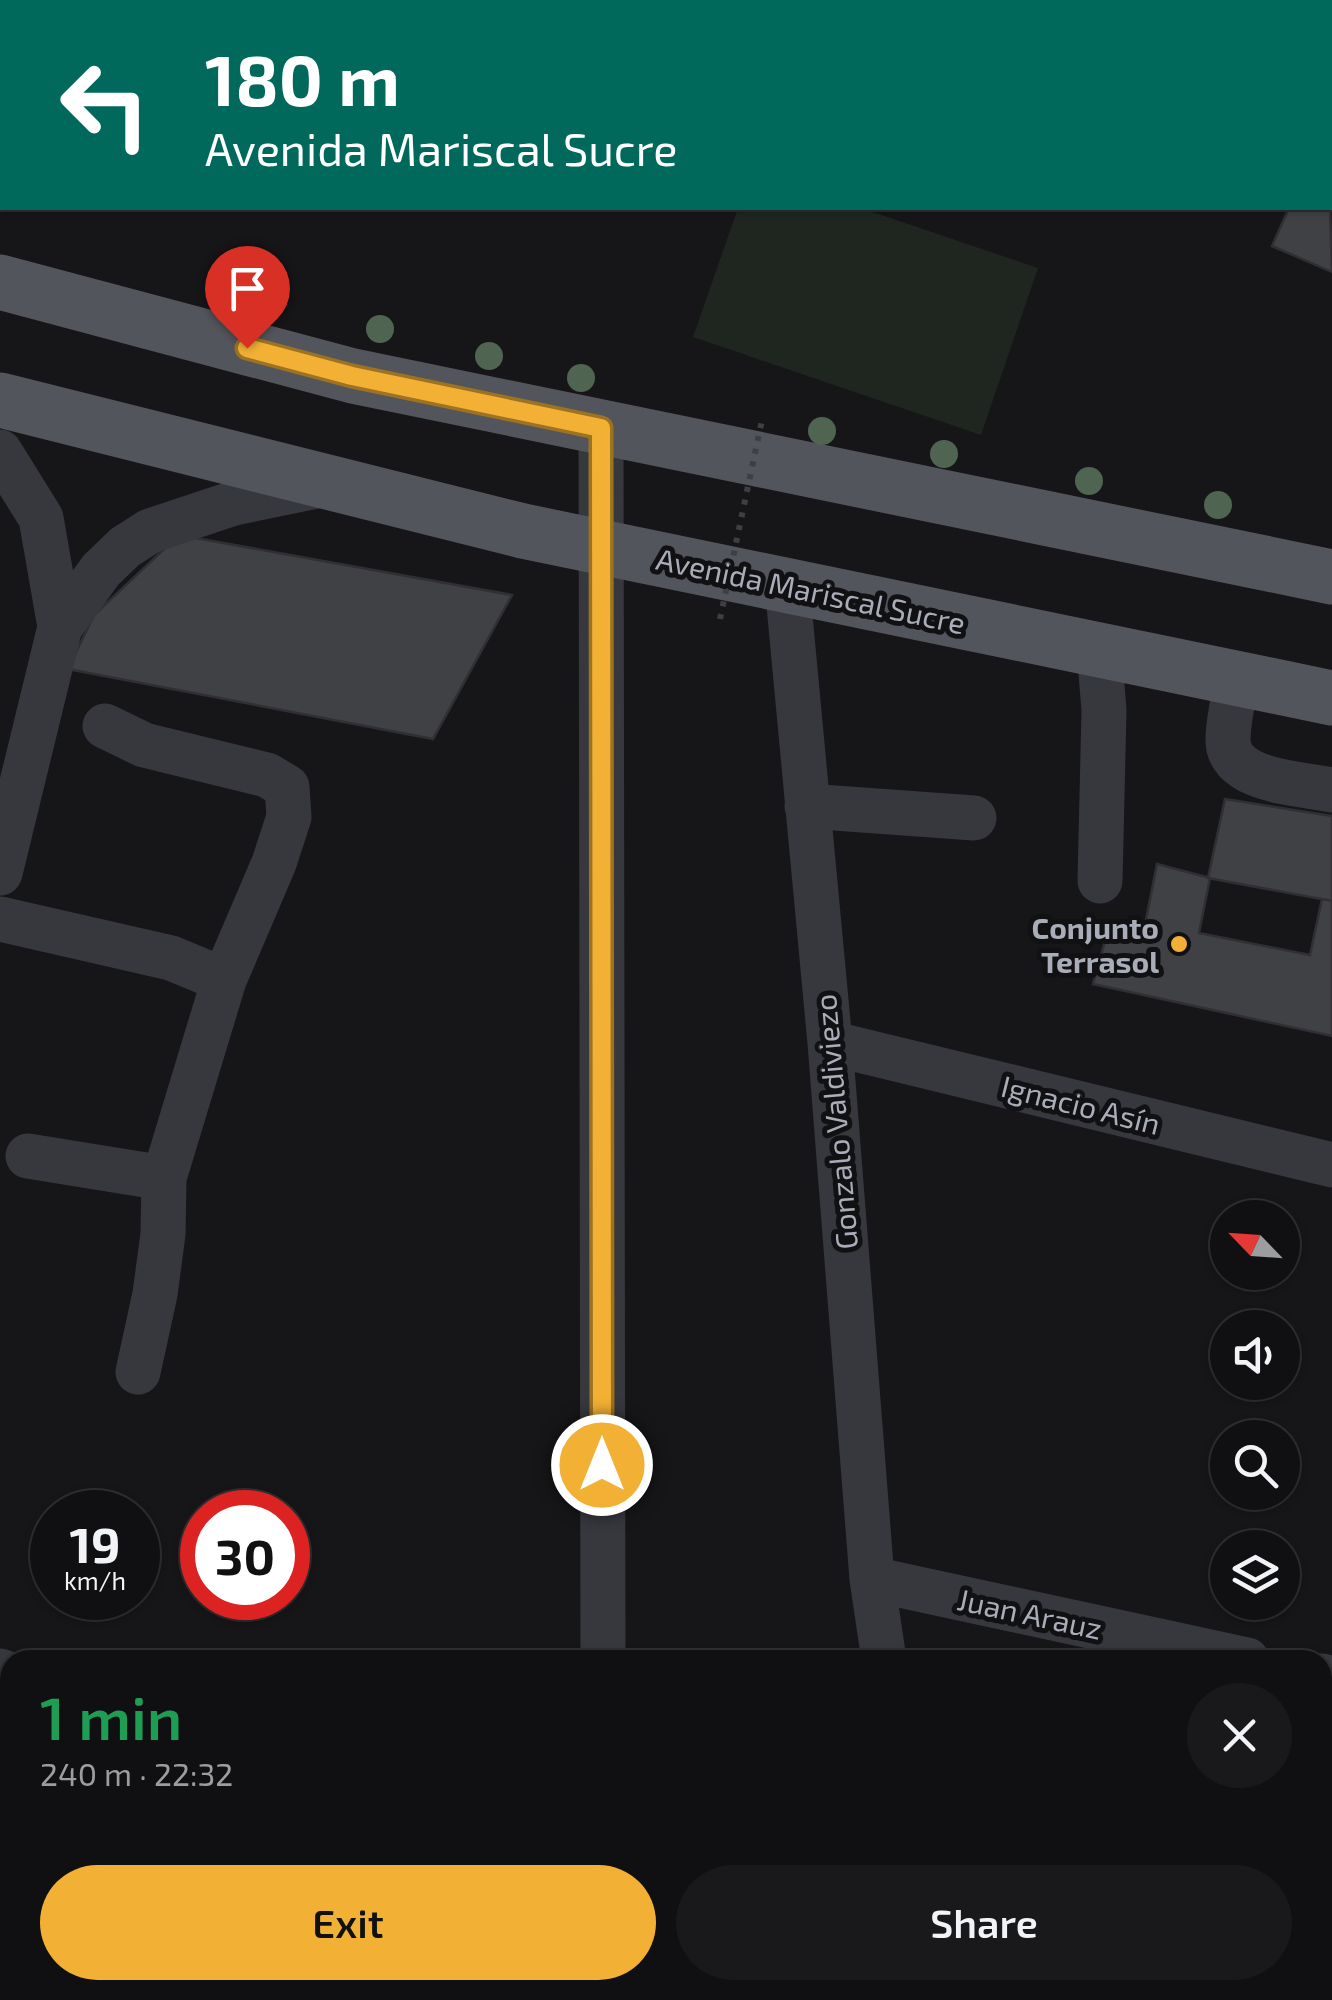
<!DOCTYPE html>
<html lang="en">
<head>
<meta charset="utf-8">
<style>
  :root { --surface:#101012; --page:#19191b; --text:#f1f3f6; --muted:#9c9d9f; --line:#303032; --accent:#f2b134 }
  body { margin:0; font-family:"Exo 2",sans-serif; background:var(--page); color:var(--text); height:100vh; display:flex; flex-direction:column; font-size:38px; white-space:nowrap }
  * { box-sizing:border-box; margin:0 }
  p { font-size:32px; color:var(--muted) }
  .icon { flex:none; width:55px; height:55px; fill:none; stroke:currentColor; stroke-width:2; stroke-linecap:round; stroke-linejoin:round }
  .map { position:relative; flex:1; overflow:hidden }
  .sheet { position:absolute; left:0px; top:1650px; width:1332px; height:350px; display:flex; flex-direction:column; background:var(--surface); border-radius:30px 30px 0 0; box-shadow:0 2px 8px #0004,0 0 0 2px var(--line) }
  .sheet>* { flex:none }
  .hud { position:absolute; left:0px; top:0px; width:1332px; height:210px; box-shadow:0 2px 8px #0004,0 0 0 2px var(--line); background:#00695c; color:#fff; overflow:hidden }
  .needle { width:65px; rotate:295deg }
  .buttons { position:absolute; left:1210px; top:1200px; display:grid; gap:20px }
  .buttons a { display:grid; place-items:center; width:90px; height:90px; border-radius:50%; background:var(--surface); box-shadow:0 2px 8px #0004,0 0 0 2px var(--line); font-size:50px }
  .speed { position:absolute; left:30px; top:1490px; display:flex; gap:20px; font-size:50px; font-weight:700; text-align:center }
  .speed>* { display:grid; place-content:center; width:130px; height:130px; border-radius:50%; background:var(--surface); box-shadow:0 2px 8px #0004,0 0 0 2px var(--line); line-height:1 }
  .speed small { font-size:25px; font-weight:400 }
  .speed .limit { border:15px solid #d22; background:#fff; color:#111 }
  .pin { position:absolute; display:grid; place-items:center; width:85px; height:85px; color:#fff; margin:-102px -42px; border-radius:50% 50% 50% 0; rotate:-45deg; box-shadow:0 0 10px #0007 }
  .pin .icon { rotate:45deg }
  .me { position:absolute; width:110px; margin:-55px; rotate:0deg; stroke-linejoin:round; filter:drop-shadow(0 0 8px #0008) }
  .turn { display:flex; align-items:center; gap:35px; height:210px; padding:0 40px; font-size:45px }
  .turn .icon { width:130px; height:130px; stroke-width:2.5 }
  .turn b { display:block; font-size:70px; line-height:85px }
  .round { display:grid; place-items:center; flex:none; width:105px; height:105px; border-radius:52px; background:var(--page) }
  .summary { display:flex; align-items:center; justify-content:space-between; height:170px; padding:0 40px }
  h1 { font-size:60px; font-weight:600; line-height:75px; color:#1e9e55 }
  .primary-button { display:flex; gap:20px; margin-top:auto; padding:20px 40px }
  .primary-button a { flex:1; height:115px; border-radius:60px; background:var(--accent); color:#111; font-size:40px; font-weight:600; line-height:115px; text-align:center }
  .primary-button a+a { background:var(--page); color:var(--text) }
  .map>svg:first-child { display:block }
  .green { fill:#1e261f }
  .building { fill:#404145; stroke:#303034; stroke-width:2.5 }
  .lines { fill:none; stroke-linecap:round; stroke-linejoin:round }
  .minor { stroke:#37383d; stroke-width:45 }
  .major { stroke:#53555c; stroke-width:55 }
  .path-bridge { stroke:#3d3f44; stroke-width:6; stroke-dasharray:5 8; stroke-linecap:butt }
  .tree { fill:#506452 }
  .route-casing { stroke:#9d7322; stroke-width:25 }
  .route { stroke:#f2b134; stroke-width:18 }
  .poi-dot { fill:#f2b134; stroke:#111113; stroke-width:4 }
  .labels { text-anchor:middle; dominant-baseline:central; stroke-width:10; stroke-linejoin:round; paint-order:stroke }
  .street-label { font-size:30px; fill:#a8adb8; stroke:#111113 }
  .poi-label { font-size:30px; font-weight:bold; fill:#a8adb8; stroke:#111113; text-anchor:end }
</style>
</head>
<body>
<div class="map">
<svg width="1332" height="2000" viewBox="0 0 1332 2000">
  <rect width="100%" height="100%" fill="#161618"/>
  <!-- green -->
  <path class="green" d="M738 208H861L1038 268 981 435 693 337Z"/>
  <!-- building -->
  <path class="building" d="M0 0H236V2H2V169Z
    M1245 0H1314L1320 2H1244Z
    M1330 207 1332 272 1272 246 1289 208Z
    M179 535 512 595 433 739 68 669 94 615Z
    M1225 799 1332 816V901L1208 878Z
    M1157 864 1210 878 1199 933 1310 955 1322 899 1332 901V1036L1093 984 1110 923 1144 930Z
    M242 1990H298V2000H242Z
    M316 1990H340L341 2000H316Z
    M343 1990H364L365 2000H344Z"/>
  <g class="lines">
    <!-- minor -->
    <path class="minor" d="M285 0 286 2
      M344 0 350 2
      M534 2V0
      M601 428 603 1660
      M0 452 41 518 60 627
      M787 584 830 1043 872 1579 884 1660
      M1099 649 1104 710 1100 881
      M1237 678C1234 698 1228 720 1228 740 1228 782 1300 783 1332 790
      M105 726 144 745 267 775 287 787 289 817 274 863 224 980 164 1178 163 1234 155 1294 138 1372
      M807 806 974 818
      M0 873 60 627 101 570 125 547 150 531 234 503 331 483
      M0 919 171 958 224 980
      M830 1043 1332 1165
      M28 1156 164 1178
      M872 1579 1247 1660
      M0 1671 10 1675
      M1322 1676 1332 1679
      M197 1990 198 2000
      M604 1990 605 2000
      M935 1990 936 2000
      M1160 2000 1161 1990"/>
    <!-- major -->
    <path class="major" d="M0 282 353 376 1332 577
      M0 400 523 531 1332 698"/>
    <!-- path-bridge -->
    <path class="path-bridge" d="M720 619 762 420"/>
  </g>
  <!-- trees -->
  <g class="tree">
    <circle cx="380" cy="329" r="14"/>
    <circle cx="489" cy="356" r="14"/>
    <circle cx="581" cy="378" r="14"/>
    <circle cx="822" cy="431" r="14"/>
    <circle cx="944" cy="454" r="14"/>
    <circle cx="1089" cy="481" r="14"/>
    <circle cx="1218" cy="505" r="14"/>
  </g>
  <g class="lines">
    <!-- route casing -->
    <g class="route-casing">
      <path id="route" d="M247 348 352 376 601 428 602 1465"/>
    </g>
    <!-- route -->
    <use href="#route" class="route"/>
  </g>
  <!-- markers -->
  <circle class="poi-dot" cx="1179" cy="944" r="10"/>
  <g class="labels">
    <!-- street labels -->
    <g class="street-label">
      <text transform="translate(811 590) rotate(12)">Avenida Mariscal Sucre</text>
      <text transform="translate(1081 1104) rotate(14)">Ignacio Asín</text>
      <text transform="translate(835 1122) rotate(-95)">Gonzalo Valdiviezo</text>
      <text transform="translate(1030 1613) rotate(12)">Juan Arauz</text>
    </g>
    <!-- poi labels -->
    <g class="poi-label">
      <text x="1159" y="927">Conjunto<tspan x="1159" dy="34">Terrasol</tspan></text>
    </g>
  </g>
</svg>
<div class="buttons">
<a><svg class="needle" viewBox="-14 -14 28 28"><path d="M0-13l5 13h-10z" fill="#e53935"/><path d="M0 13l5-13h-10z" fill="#9c9d9f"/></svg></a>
<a><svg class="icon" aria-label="sound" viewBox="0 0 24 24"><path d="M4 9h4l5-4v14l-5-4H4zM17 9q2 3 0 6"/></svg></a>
<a><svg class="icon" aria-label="search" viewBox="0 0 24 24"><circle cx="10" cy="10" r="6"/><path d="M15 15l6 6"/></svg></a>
<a><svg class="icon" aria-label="layers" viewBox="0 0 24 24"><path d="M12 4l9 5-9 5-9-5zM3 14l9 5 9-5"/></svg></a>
</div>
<div class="speed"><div>19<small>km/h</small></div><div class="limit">30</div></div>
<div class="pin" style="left:247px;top:348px;background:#d93025"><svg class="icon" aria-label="arrive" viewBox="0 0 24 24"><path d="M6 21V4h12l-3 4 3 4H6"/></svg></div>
<svg class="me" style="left:602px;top:1465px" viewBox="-20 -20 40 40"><circle r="17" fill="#f2b134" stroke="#fff" stroke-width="3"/><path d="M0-11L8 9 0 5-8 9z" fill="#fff"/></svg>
<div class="hud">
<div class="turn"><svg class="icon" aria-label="left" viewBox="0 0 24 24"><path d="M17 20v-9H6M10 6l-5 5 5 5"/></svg><div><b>180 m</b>Avenida Mariscal Sucre</div></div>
</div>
<section class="sheet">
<div class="summary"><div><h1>1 min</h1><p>240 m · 22:32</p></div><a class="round"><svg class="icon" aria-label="close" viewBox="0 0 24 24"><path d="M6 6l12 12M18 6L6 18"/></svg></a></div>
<div class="primary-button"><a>Exit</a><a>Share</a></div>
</section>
</div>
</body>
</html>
